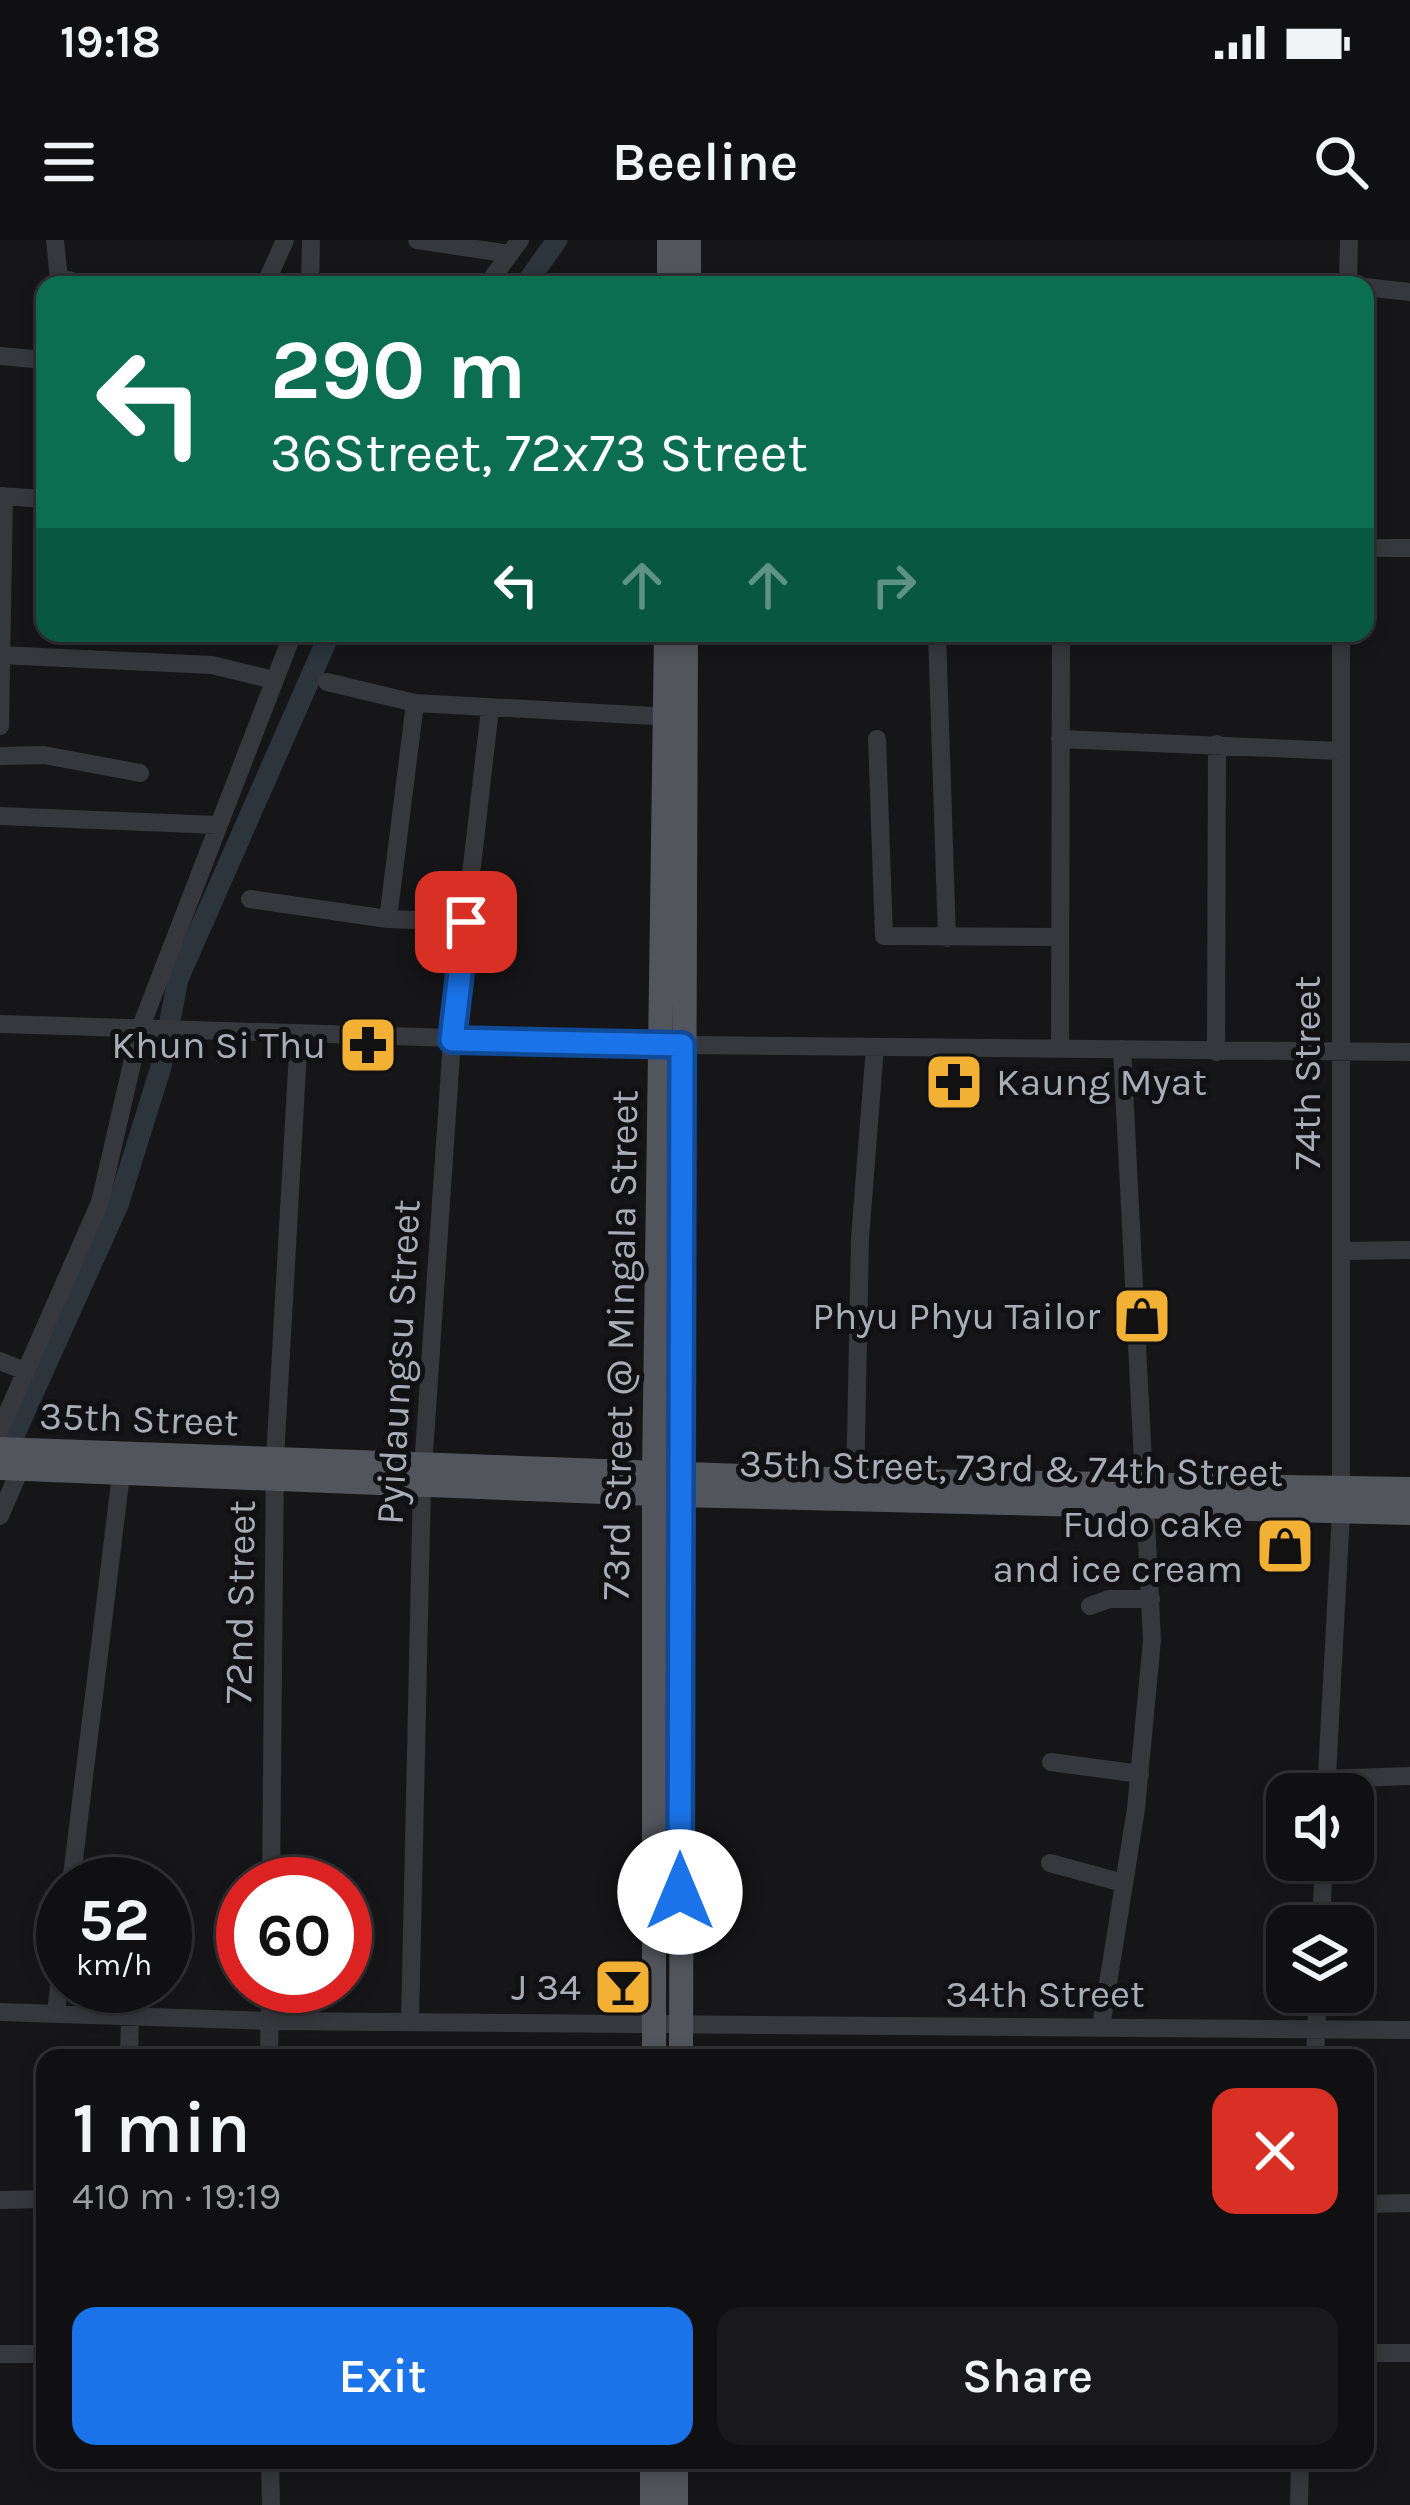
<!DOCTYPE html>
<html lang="en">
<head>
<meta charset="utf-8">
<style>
  :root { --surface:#101012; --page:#19191b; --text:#f1f3f6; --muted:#9c9d9f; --line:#303032; --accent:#1a73e8 }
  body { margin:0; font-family:Karla,sans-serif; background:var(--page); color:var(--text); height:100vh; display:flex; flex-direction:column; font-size:45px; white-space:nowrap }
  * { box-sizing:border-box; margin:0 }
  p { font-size:39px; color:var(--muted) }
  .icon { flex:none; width:66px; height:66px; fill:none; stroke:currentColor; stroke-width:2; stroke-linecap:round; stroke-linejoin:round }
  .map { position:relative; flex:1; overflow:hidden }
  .side { position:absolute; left:36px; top:1809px; width:1338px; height:420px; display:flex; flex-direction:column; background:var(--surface); border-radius:24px; box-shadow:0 6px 18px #0003,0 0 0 3px var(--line) }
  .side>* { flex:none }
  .guide { position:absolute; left:36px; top:36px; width:1338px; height:366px; border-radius:24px; box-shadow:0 6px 18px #0003,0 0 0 3px var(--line); background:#0b6e4f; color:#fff; overflow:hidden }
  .controls { position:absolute; left:1266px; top:1533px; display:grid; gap:24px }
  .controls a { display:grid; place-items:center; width:108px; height:108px; border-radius:24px; background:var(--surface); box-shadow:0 6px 18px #0003,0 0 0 3px var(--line); font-size:60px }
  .speed { position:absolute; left:36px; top:1617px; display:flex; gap:24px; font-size:60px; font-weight:700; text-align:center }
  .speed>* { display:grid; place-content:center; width:156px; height:156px; border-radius:50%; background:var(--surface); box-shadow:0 6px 18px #0003,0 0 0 3px var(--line); line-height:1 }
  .speed small { font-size:30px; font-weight:400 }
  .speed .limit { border:18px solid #d22; background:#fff; color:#111 }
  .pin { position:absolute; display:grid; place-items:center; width:102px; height:102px; color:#fff; margin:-51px; border-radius:24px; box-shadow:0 6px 18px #0006 }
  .me { position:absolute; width:132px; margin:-66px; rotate:0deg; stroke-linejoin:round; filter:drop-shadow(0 0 9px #0008) }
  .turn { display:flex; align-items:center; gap:42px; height:252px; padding:0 36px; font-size:54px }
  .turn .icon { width:156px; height:156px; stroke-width:2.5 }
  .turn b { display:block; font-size:84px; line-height:102px }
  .lanes { display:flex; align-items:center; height:114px; padding:0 36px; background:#0003; justify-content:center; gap:60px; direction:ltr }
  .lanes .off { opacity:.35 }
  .round { display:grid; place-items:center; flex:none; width:126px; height:126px; border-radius:24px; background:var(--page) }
  .overview { display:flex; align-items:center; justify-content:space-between; height:204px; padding:0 36px }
  h1 { font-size:72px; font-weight:600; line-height:90px }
  .button { display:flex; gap:24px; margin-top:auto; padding:24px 36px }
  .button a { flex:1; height:138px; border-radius:24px; background:var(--accent); color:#fff; font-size:48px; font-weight:600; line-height:138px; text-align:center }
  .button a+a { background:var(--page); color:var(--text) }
  .status { display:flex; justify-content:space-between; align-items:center; height:84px; padding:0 60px; background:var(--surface); direction:ltr }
  .status svg { height:33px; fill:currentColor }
  header { display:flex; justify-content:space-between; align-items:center; height:156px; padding:0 36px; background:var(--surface); font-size:54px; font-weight:600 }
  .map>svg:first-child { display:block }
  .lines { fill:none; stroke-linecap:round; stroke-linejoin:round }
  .canal { stroke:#2c353c; stroke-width:21 }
  .minor { stroke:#37383d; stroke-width:18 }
  .major { stroke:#53555c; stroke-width:24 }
  .route-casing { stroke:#114b97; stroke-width:30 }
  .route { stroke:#1a73e8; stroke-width:21 }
  .labels { text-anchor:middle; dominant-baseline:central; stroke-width:10; stroke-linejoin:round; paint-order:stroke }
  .poi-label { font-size:39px; fill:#a8adb8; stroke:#111113; text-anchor:end }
  .street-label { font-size:39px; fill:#a8adb8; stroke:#111113 }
</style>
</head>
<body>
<div class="status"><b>19:18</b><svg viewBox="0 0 49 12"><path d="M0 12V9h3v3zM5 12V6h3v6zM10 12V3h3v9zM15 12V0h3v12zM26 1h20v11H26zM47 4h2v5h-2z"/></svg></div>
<header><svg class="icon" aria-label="menu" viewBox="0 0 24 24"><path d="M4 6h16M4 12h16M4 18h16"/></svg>Beeline<svg class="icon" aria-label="search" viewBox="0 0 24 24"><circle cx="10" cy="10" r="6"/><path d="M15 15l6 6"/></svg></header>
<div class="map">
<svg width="1410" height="2265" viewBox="0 0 1410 2265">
  <rect width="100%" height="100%" fill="#161618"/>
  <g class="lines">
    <!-- canal -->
    <path class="canal" d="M525 45 557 0
      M3 1220 118 965 161 827 178 739 330 393"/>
    <!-- minor -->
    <path class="minor" d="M55 0 59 40
      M417 0 510 14
      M56 45 64 39 86 45
      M265 45 285 0
      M310 45 311 0
      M487 45 520 0
      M1348 45 1349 0
      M1365 47 1410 52
      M0 116 45 120
      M0 256 45 259
      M1365 308H1410
      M937 393 947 698
      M0 415 212 425 273 440
      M327 442 415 463 673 477
      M415 463 388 679 466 682
      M0 486 4 256
      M877 499 884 696 1060 697
      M1060 499 1340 511
      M0 516 44 515 140 533
      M0 576 217 585
      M250 659 388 679
      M0 784 682 805 1410 812
      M1060 809 1061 393
      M1216 812 1217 504
      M1341 1011 1410 1010
      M0 1121 25 1131
      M0 1190 100 962 140 789 293 393
      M855 1250 860 998 875 807
      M0 1276 24 1220
      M1090 1366 1109 1359H1151
      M1051 1522 1140 1534
      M1327 1539 1410 1536
      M1326 1554 1341 1273V393
      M1050 1623 1123 1643
      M71 1644 121 1234
      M271 1644 275 1219 299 793
      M1321 1686 1324 1620
      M0 1772 270 1781 1410 1790
      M56 1773 63 1712
      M410 1782 422 1243 452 800 490 469
      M1101 1787 1136 1569 1152 1400 1122 809
      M129 1818 130 1776
      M269 1818 270 1746
      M1315 1818 1318 1752
      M0 1960 45 1959
      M1365 1964 1410 1963
      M1365 2113H1410
      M0 2114H45
      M270 2220 271 2265
      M1299 2265 1300 2220"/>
    <!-- major -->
    <path class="major" d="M669 0V45
      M689 45V0
      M0 1209 856 1240 1410 1249
      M0 1228 679 1255 1410 1273
      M654 1818V1232L666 393
      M681 1818 686 393
      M652 2265V2220
      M676 2265V2220"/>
  </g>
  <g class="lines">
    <!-- route casing -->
    <g class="route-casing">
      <path id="route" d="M466 682 452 800 682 805 680 1652"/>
    </g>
    <!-- route -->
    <use href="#route" class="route"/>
  </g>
  <!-- icons -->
  <defs>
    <g id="pharmacy-square" transform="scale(3)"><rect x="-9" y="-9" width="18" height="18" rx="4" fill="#f2b134" stroke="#111113"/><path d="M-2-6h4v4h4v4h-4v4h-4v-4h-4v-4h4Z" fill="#111"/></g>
    <g id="shop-square" transform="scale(3)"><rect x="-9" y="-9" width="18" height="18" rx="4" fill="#f2b134" stroke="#111113"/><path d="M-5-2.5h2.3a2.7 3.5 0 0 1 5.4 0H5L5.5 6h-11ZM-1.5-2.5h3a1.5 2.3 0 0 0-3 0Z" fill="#111"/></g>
    <g id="bar-square" transform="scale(3)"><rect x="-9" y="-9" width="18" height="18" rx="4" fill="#f2b134" stroke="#111113"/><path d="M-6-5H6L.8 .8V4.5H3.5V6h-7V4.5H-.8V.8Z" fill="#111"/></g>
  </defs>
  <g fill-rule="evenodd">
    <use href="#pharmacy-square" x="368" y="805"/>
    <use href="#pharmacy-square" x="954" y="842"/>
    <use href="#shop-square" x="1142" y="1076"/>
    <use href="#shop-square" x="1285" y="1306"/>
    <use href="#bar-square" x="623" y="1747"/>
  </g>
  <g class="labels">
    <!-- poi labels -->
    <g class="poi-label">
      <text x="326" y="805">Khun Si Thu</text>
      <text x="996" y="842" text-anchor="start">Kaung Myat</text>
      <text x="1100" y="1076">Phyu Phyu Tailor</text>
      <text x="1243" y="1284">Fudo cake<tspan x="1243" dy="45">and ice cream</tspan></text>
      <text x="581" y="1747">J 34</text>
    </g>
    <!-- street labels -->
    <g class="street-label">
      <text transform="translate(1307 833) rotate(-90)">74th Street</text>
      <text transform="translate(620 1105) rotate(-89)">73rd Street @ Mingala Street</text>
      <text transform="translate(398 1122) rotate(-87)">Pyidaungsu Street</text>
      <text transform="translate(139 1179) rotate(2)">35th Street</text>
      <text transform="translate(1011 1228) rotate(1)">35th Street, 73rd &amp; 74th Street</text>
      <text transform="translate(240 1362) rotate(-89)">72nd Street</text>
      <text x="1045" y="1754">34th Street</text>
    </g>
  </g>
</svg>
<div class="controls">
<a><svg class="icon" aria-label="sound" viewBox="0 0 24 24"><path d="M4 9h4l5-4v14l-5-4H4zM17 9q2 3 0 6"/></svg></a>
<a><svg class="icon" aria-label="layers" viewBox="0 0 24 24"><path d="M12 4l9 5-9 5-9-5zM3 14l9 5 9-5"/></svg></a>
</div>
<div class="speed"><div>52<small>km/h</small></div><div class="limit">60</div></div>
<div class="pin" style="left:466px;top:682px;background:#d93025"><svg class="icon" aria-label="arrive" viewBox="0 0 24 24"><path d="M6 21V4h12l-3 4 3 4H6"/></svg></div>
<svg class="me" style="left:680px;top:1652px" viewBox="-20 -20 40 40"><circle r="19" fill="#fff"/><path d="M0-13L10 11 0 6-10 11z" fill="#1a73e8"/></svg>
<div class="guide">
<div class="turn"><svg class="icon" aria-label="left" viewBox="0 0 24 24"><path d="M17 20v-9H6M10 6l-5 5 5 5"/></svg><div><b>290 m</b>36Street, 72x73 Street</div></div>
<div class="lanes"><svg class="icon" aria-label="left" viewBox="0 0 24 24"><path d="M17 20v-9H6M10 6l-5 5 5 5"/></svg><svg class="icon off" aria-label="ahead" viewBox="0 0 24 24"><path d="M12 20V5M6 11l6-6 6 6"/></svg><svg class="icon off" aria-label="ahead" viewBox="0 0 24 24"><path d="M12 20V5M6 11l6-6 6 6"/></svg><svg class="icon off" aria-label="right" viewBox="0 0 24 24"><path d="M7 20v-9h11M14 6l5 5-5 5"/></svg></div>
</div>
<section class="side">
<div class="overview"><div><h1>1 min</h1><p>410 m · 19:19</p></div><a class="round" style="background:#d93025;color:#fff"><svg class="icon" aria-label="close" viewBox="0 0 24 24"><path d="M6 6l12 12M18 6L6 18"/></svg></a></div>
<div class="button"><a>Exit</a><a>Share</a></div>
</section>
</div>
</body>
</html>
